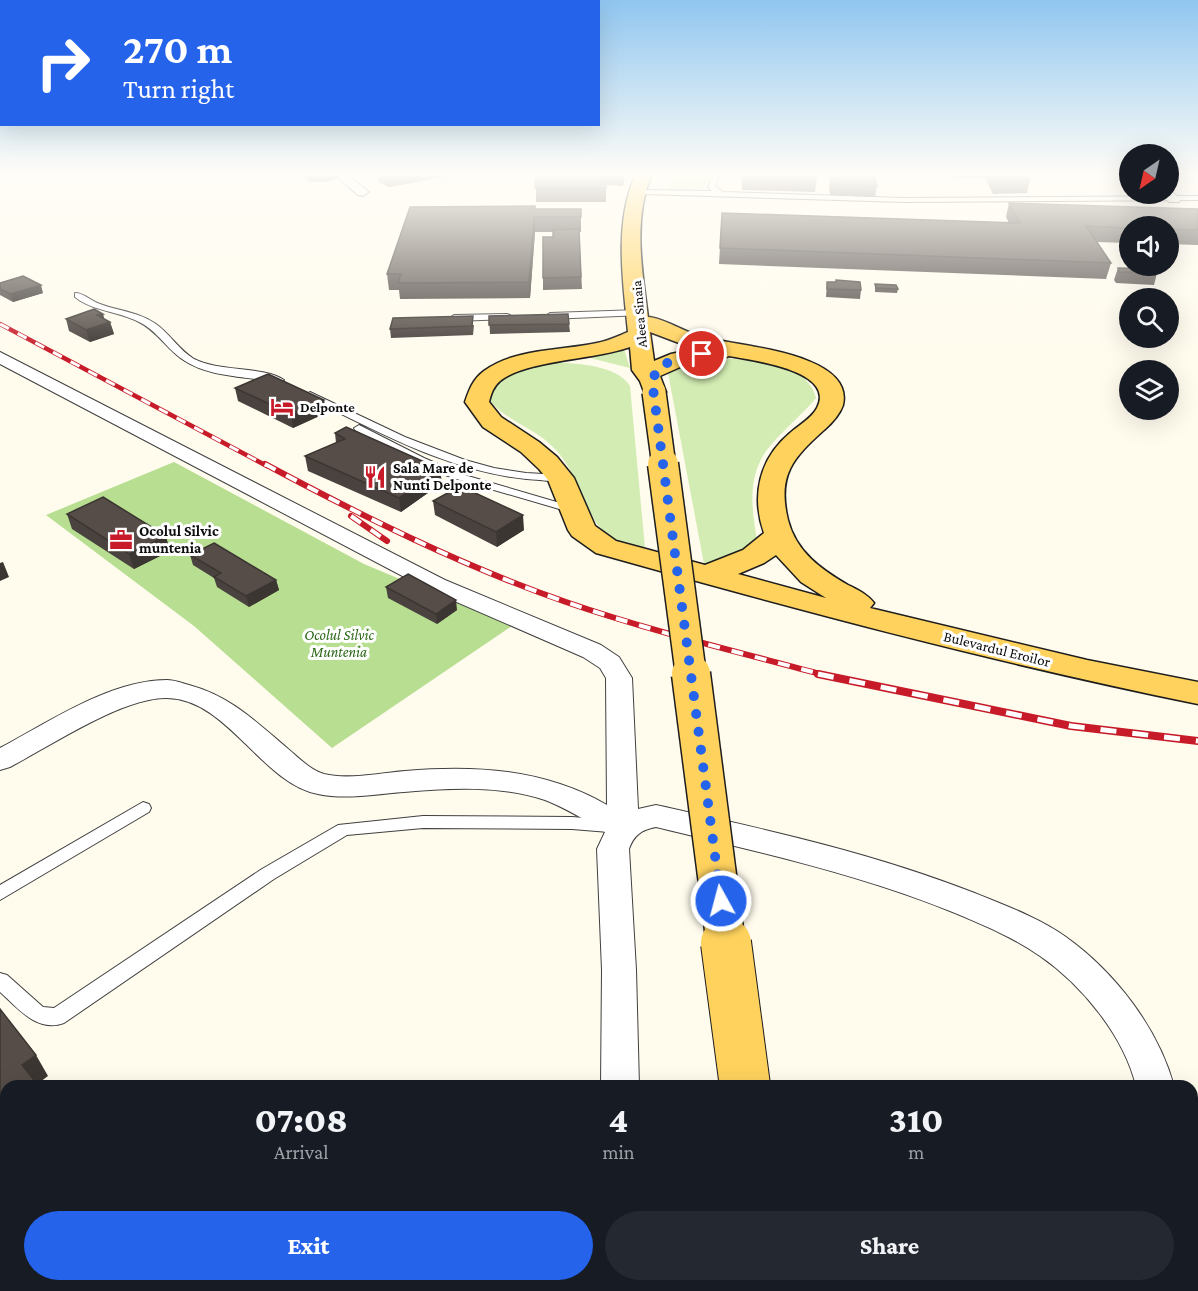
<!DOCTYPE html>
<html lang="en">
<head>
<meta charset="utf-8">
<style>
  :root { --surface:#171b24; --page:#242831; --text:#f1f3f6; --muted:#9ea1a6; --accent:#2563eb }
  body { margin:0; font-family:"Crimson Pro",serif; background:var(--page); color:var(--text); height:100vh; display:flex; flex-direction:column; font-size:22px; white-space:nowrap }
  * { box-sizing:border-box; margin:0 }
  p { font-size:20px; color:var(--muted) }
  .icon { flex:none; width:33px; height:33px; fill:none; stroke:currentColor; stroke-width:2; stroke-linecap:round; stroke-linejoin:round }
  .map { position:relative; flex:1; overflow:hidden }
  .side { position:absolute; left:0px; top:1080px; width:1198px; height:212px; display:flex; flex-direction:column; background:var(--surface); border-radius:18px 18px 0 0; box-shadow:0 6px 24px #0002 }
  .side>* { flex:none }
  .banner { position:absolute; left:0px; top:0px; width:600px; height:126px; box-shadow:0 6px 24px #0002; background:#2563eb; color:#fff; overflow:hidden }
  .needle { width:39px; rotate:214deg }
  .tools { position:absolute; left:1119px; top:144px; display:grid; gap:12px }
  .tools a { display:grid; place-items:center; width:60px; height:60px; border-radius:50%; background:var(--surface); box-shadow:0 6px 24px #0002; font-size:30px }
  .pin { position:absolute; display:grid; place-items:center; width:51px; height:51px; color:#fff; margin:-26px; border:3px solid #fff; border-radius:50%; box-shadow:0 2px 6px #0007 }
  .me { position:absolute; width:66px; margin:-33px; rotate:353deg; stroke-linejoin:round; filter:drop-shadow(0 0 4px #0008) }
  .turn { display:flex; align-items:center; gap:21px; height:126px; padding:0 24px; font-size:27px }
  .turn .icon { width:78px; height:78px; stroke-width:2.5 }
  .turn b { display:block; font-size:42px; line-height:51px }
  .eta { display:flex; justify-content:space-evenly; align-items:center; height:102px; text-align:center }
  .eta b { font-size:36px; font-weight:800; line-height:42px }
  .button { display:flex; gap:12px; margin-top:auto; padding:12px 24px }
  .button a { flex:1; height:69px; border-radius:36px; background:var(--accent); color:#fff; font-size:24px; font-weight:800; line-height:69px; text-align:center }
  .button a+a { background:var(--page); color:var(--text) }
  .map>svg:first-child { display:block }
  .green { fill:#d3ecb3 }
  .forest { fill:#b7de91 }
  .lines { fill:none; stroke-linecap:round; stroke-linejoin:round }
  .service-casing { stroke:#404040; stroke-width:2 }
  .minor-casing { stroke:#404040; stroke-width:2 }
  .primary-casing { stroke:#1e1e1e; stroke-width:3 }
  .service { fill:#fff; fill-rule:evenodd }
  .minor { fill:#fff; fill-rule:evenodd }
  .primary { fill:#ffd25d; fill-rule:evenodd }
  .rail-far2-casing { stroke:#c71b29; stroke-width:4.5 }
  .rail-far1-casing { stroke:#c71b29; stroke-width:6 }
  .rail-casing { stroke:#c71b29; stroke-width:8 }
  .rail-far2 { stroke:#fff; stroke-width:3; stroke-dasharray:10; stroke-linecap:butt }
  .rail-far1 { stroke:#fff; stroke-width:4; stroke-dasharray:12; stroke-linecap:butt }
  .rail { stroke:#fff; stroke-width:5; stroke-dasharray:16; stroke-linecap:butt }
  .primary-bridge-far3-casing { stroke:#1e1e1e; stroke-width:26; stroke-linecap:butt }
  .primary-bridge-far2-casing { stroke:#1e1e1e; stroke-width:33; stroke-linecap:butt }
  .primary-bridge-far1-casing { stroke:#1e1e1e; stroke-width:41; stroke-linecap:butt }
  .primary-bridge-casing { stroke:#1e1e1e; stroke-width:52; stroke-linecap:butt }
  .primary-bridge-far3 { stroke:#ffd25d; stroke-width:23 }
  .primary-bridge-far2 { stroke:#ffd25d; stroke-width:30 }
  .primary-bridge-far1 { stroke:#ffd25d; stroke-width:38 }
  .primary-bridge { stroke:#ffd25d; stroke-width:50 }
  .wall { fill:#4a423e }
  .shaded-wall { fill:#3c3632 }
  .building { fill:#564d48; stroke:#3c3632; stroke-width:1.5 }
  .route { stroke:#2563eb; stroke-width:10; stroke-dasharray:0 18 }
  .labels { text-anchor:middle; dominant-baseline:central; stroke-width:6; stroke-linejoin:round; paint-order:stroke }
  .far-street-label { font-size:14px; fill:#0d0d0d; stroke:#fff }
  .far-poi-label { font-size:14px; font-weight:bold; fill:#0d0d0d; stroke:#fff; text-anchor:start }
  .poi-label { font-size:15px; font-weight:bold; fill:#0d0d0d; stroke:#fff; text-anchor:start }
  .park-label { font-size:15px; font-style:italic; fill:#2c6918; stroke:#fff }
  .street-label { font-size:15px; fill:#0d0d0d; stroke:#fff }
</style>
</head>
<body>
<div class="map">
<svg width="1198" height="1291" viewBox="0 0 1198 1291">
  <rect width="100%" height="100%" fill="#fffbed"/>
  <!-- green -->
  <path class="green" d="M675 176H712L700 192 666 190Z
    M623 346 630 368 582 356Z
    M718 358C748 360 808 362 816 398 802 415 785 428 771 445 745 474 752 511 758 546L728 563 704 564 668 373 673 366Z
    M556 362C579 364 617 365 630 386L645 548C580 543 591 486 554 448 535 428 508 422 490 401 493 370 531 366 556 362Z"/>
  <!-- forest -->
  <path class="forest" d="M174 462 364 564 512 626 332 748 194 626 46 515Z"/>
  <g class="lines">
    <!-- service casing -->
    <g class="service-casing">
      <path id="service" d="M713 176H719L715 186 723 192 904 198 1198 196V200L904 202 644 194 641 192 644 190 712 191 708 187Z
        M75 293C84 293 91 301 100 304 119 311 139 312 156 324 170 334 179 350 194 359 219 372 264 366 284 380L279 383C249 376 211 378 185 361 167 350 158 331 139 322 118 311 94 312 75 297Z
        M639 310 642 311V315L550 319 546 316 550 313Z
        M507 314 510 315V319L454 321 450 318 454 315Z
        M310 392 405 437 465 460 494 468 526 473 561 475 567 478C560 483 549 481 540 480 456 476 381 433 307 397L305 395Z
        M359 425 424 458 461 474 577 508 579 510 573 513 453 478 416 463 355 430 354 428Z
        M143 802 149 804 151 808 149 812 0 900V885Z
        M423 816 572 817 609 820 615 822 617 826 615 830 609 832 572 829 423 828 347 835 274 879 64 1023C37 1033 18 1008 0 992V973L7 975 43 1007 54 1008 262 869 338 825Z"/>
    </g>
    <!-- minor casing -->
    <g class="minor-casing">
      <path id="minor" d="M336 176H349L369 192 363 196 358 195Z
        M1168 189 1181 199 1179 202H1169L1162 194H1168Z
        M0 352 445 580 601 645 619 657 632 678 638 809 656 805C763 829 870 852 972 892 1004 905 1038 917 1066 937 1115 972 1158 1028 1174 1086H1136C1124 1036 1082 985 1040 956 1013 937 981 924 950 911 855 873 755 851 656 827 641 830 634 835 629 849L636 970 639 1086H601L602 970 597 849 605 832C585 820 566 808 545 800 500 785 450 788 404 792 376 794 346 800 318 794 261 783 228 699 167 698 123 697 50 746 10 767L0 770V748C49 722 110 680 167 680 174 680 182 683 189 685 230 696 255 721 287 748 298 757 310 770 324 774 348 780 380 773 405 771 476 765 545 769 607 805L606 678 600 668 583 657 429 590 0 364Z
        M586 1286H630V1291H586Z
        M781 1286H830L832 1291H783Z
        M1041 1286H1095L1093 1291H1039Z"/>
    </g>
    <!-- primary casing -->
    <g class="primary-casing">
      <path id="primary" d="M635 176H651C633 220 642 271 648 317 664 318 686 333 703 337 734 346 855 352 843 405 840 414 831 424 824 430 793 458 777 475 788 520 796 552 822 570 848 585 858 590 867 594 874 603L870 608 1087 660 1198 682V704C995 663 795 609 596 553L572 536 568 530 548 480 539 469 521 452 483 427 465 402C469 390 473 379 484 371 515 348 561 351 597 343 608 341 618 336 628 332 623 282 614 223 635 176ZM650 332 695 349 671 354 654 361ZM630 347 632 370 640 381 646 397 654 399 662 397 666 392 660 376 687 364 720 360 729 356C749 360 837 370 817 408 812 418 799 425 790 433 759 459 751 496 764 533L743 550 705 565 616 541 595 526 574 478 557 457 539 442 501 417 489 402C491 394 493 387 500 381 526 360 594 360 630 347ZM776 555 801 582 826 598 738 574 764 563Z
        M746 1286H802V1291H746Z"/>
    </g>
    <!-- service -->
    <use href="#service" class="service"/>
    <!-- minor -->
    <use href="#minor" class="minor"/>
    <!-- primary -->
    <use href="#primary" class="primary"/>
    <!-- rail-far2 casing -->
    <g class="rail-far2-casing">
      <path id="rail-far2" d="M0 324 267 466"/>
    </g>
    <!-- rail-far1 casing -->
    <g class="rail-far1-casing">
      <path id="rail-far1" d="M265 464C362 516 462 566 566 602 650 631 738 652 824 675
        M351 516 387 541"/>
    </g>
    <!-- rail casing -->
    <g class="rail-casing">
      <path id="rail" d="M818 674 1071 726 1198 741"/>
    </g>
    <!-- rail-far2 -->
    <use href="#rail-far2" class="rail-far2"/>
    <!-- rail-far1 -->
    <use href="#rail-far1" class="rail-far1"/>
    <!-- rail -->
    <use href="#rail" class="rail"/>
    <!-- primary-bridge-far3 casing -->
    <g class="primary-bridge-far3-casing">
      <path id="primary-bridge-far3" d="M654 392 664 466"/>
    </g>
    <!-- primary-bridge-far2 casing -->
    <g class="primary-bridge-far2-casing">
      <path id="primary-bridge-far2" d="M663 464 691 675"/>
    </g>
    <!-- primary-bridge-far1 casing -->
    <g class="primary-bridge-far1-casing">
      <path id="primary-bridge-far1" d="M691 674 726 945"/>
    </g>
    <!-- primary-bridge casing -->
    <g class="primary-bridge-casing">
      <path id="primary-bridge" d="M726 943 745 1086"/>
    </g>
    <!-- primary-bridge-far3 -->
    <use href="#primary-bridge-far3" class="primary-bridge-far3"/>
    <!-- primary-bridge-far2 -->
    <use href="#primary-bridge-far2" class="primary-bridge-far2"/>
    <!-- primary-bridge-far1 -->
    <use href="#primary-bridge-far1" class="primary-bridge-far1"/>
    <!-- primary-bridge -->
    <use href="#primary-bridge" class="primary-bridge"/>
  </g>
  <!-- wall -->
  <path class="wall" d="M304 176H338V178L325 182H310L304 177Z
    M378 176H448L389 187 378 182Z
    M536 176H624V181L623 186 606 185V202H536Z
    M742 176H807L808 177 816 182 815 192 742 190Z
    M839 176H874L877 186 875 197 830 195 829 188 830 178H839Z
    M922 176H1027L1030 179 1027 193 993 194 985 178Z
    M1009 203 1198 209V245L1168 244V226H1130V243L1096 242 1111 263 1106 279 719 264 722 213 1009 223 1006 217Z
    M535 209H581V232H579L582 289 543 290V278L553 237V232H535L530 298 400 299 399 290H389L387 274Z
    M1118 268 1157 273 1154 285 1116 283 1114 280Z
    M827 282 861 290 860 299 826 297Z
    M0 283 43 293 13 302 0 295Z
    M875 284 898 289 897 293 875 292Z
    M103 314 104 319 110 322 114 334 90 342 69 331 66 319Z
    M489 316 569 324 570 332 490 334Z
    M474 325 473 335 391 338 390 329Z
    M235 388 324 400 326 413 293 428 238 401Z
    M335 433 442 483 401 512 308 471 305 456 336 443Z
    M433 501 524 530 497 547 435 515Z
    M67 514 170 551 134 569 72 529Z
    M190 555 276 580 279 590 249 607 217 587 214 578 193 565Z
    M386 587 457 610 437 624 388 598Z
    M6 1286H366L365 1291H0Z"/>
  <!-- shaded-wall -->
  <path class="shaded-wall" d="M325 176H338V178L325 182Z
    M388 176H448L389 187Z
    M623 176H624V181L623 186Z
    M534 217 535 232 530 298 529 282Z
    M41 285 43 293 13 302 11 294Z
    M103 314 105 323 110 322 114 334 90 342 86 330 97 315Z
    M324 400 326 413 293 428 291 414Z
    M440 469 442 483 401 512 399 498Z
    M523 515 524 530 497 547 496 532Z
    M166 536 170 551 134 569 129 554Z
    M3 562 9 577 0 581V563Z
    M276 580 279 590 249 607 246 596Z
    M456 600 457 610 437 624 436 614Z
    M36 1055 48 1076 36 1085 37 1086H25L22 1065Z
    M6 1100V1130L0 1135V1104Z
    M333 1286H339L341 1291H332Z"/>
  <!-- building -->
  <path class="building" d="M536 176H605L606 188H535Z
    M743 176H807L808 177H815L816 182 742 180Z
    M841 176H874L877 186 831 185 830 178H842Z
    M993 176H1027L1030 179 996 181Z
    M1009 203 1198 209V230L1168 229V226H1130V228L1086 226 1111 263 720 248 722 213 1020 223Z
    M535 206V209H581V217H534L529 282 398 283 401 274H387L410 207Z
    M579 229 581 277 543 278V237H553V230Z
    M1118 268 1154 269 1157 273 1119 272Z
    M23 276 41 285 11 294 0 289V283Z
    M836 280 860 282 861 290 827 289V282H836Z
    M875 284 896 285 898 289 876 288Z
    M94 309 103 314 97 315 110 322 86 330 66 319Z
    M568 314 569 324 489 325V316Z
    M473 316 472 326 390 329 393 318Z
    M268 374 324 400 291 414 235 388Z
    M346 427 440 469 399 498 305 456 345 439 335 433Z
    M460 486 523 515 496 532 433 501Z
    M103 497 166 536 129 554 67 514Z
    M214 543 276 580 246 596 214 577 221 573 190 555Z
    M408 574 456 600 436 614 386 587Z
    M0 1009 36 1055 22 1065 34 1080 25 1086H6V1100L0 1104Z
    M0 1234H6V1286H333L332 1291H237L238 1286 139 1289V1291H0Z"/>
  <!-- sky -->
  <linearGradient id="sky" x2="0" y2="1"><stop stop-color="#90c6f0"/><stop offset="0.49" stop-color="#fffdf7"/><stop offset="1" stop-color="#fffdf7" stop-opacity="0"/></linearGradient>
  <rect width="1198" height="356" fill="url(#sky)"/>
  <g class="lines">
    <!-- route -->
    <path class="route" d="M702 354C681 358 660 359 652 381L721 901"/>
  </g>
  <!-- icons -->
  <defs>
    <g id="hotel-bare" transform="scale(1.8)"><path d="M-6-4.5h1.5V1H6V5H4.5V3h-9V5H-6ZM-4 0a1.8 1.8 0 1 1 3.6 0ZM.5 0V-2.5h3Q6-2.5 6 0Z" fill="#c71b29" stroke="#fff" stroke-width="2.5" paint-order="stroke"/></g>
    <g id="restaurant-bare" transform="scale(1.8)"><path d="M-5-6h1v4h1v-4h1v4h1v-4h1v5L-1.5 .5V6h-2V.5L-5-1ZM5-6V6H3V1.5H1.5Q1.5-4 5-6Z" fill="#c71b29" stroke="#fff" stroke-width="2.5" paint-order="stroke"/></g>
    <g id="office-bare" transform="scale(1.8)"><path d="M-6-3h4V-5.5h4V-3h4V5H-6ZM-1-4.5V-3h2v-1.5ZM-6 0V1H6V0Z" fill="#c71b29" stroke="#fff" stroke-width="2.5" paint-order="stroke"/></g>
  </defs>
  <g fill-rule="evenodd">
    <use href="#hotel-bare" x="282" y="407"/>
    <use href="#restaurant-bare" x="375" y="477"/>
    <use href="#office-bare" x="121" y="540"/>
  </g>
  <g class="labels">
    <!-- far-street labels -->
    <g class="far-street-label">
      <text transform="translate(639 314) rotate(-95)">Aleea Sinaia</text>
    </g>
    <!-- far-poi labels -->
    <g class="far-poi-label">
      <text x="300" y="407">Delponte</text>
    </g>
    <!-- poi labels -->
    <g class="poi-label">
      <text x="393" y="468">Sala Mare de<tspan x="393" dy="17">Nunti Delponte</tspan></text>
      <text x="139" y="531">Ocolul Silvic<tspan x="139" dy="17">muntenia</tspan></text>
    </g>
    <!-- park labels -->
    <g class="park-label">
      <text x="339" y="635">Ocolul Silvic<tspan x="339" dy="17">Muntenia</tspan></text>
    </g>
    <!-- street labels -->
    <g class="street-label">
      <text transform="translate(997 649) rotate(14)">Bulevardul Eroilor</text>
    </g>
  </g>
</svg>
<div class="tools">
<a><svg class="needle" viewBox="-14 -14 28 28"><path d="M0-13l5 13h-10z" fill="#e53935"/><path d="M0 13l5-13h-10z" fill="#9ea1a6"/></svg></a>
<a><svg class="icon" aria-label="sound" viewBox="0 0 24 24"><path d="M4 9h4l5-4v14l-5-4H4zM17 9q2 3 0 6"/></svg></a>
<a><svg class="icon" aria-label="search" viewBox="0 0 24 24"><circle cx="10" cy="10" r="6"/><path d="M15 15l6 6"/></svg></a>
<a><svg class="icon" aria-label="layers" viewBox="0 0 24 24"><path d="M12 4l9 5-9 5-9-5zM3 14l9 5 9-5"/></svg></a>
</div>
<div class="pin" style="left:702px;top:354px;background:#d93025"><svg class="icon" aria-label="arrive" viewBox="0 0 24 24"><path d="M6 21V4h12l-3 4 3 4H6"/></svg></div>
<svg class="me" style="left:721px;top:901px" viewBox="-20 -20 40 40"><circle r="17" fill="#2563eb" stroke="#fff" stroke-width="3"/><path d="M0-11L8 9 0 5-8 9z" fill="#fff"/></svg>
<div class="banner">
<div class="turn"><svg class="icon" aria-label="right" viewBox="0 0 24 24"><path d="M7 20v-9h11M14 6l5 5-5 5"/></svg><div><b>270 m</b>Turn right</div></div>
</div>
<section class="side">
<div class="eta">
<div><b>07:08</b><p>Arrival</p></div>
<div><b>4</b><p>min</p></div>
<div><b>310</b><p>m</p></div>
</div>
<div class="button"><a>Exit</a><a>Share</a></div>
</section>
</div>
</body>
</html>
